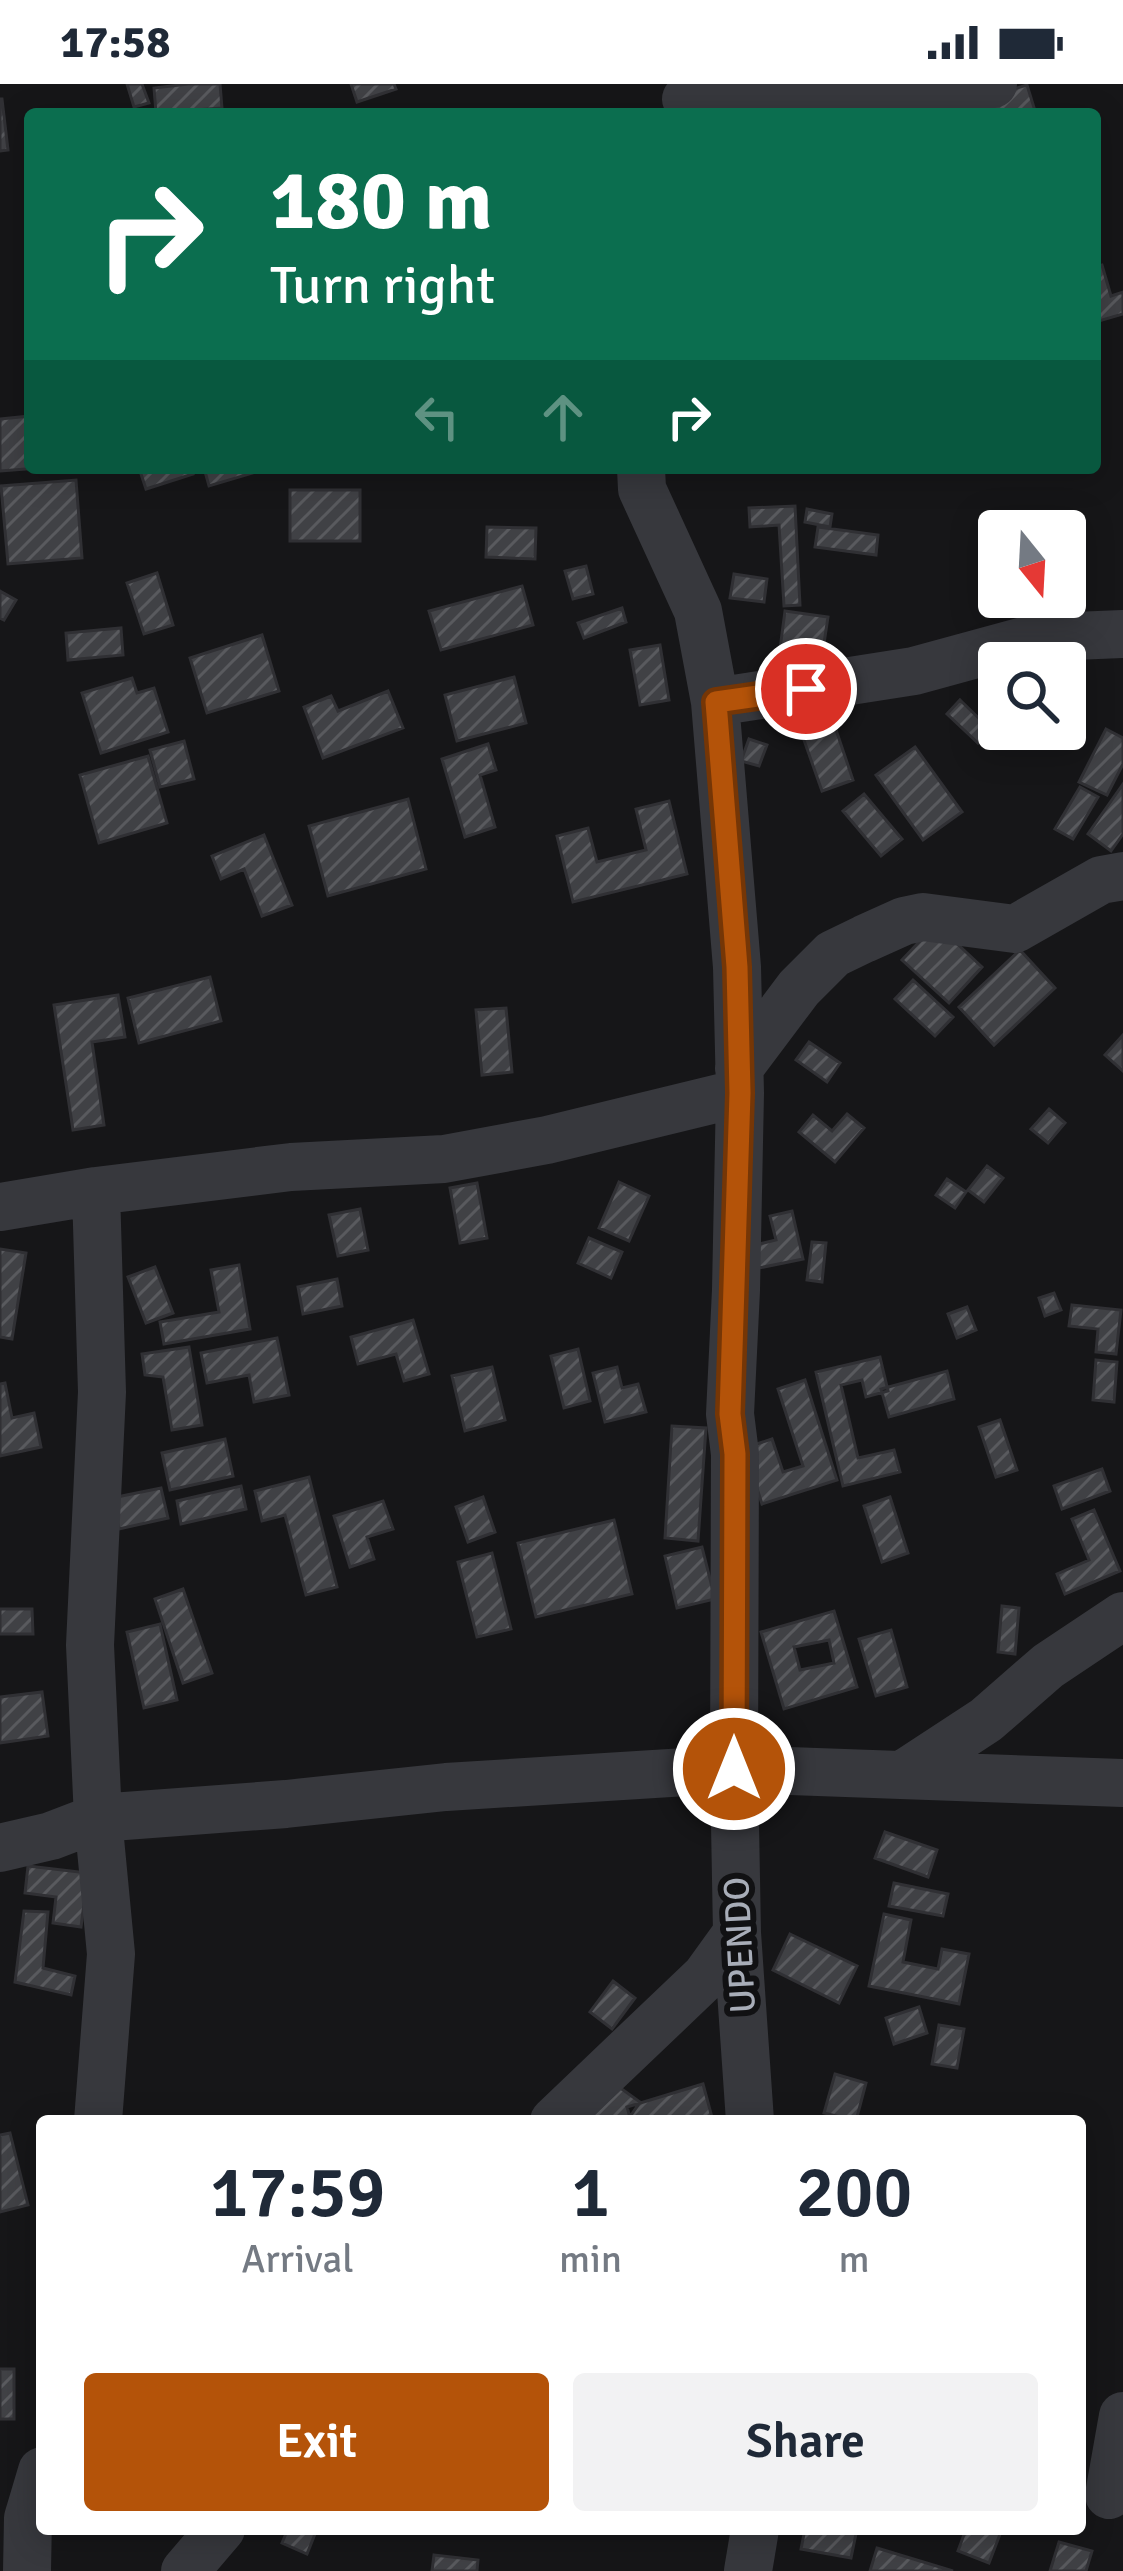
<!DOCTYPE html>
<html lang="en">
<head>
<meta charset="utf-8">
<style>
  :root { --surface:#fff; --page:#f2f2f3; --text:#1f2937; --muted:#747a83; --accent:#b45309 }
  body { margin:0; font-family:Signika,sans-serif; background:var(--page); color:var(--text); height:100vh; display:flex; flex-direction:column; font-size:45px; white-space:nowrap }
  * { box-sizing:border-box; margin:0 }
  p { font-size:39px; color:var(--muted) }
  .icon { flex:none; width:66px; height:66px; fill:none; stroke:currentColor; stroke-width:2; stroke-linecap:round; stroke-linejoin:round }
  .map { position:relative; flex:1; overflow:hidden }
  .sheet { position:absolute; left:36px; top:2031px; width:1050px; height:420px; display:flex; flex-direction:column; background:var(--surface); border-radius:12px; box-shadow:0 6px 30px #0003 }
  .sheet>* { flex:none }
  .hud { position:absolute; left:24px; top:24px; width:1077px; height:366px; border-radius:12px; box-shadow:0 6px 30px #0003; background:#0b6e4f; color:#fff; overflow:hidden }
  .needle { width:78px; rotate:162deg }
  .buttons { position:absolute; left:978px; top:426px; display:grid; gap:24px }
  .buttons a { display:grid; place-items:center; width:108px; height:108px; border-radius:12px; background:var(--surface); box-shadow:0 6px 30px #0003; font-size:60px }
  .pin { position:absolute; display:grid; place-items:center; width:102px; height:102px; color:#fff; margin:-51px; border:6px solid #fff; border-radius:50%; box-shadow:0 3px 12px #0007 }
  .me { position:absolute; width:132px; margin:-66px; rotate:0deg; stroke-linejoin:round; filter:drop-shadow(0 0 9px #0008) }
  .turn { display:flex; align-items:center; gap:42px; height:252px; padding:0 48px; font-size:54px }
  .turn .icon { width:156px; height:156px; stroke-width:2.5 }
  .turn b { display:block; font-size:84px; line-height:102px }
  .lanes { display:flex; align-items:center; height:114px; padding:0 48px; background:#0003; justify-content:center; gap:60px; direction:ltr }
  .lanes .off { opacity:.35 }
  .eta { display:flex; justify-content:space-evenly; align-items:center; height:204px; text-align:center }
  .eta b { font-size:72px; font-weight:600; line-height:84px }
  .primary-button { display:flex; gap:24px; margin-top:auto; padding:24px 48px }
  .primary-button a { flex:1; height:138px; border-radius:12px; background:var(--accent); color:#fff; font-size:48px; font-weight:600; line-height:138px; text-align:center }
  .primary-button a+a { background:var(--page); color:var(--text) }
  .status { display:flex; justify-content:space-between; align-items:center; height:84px; padding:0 60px; background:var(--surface); direction:ltr }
  .status svg { height:33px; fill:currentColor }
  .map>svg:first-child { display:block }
  .building { fill:url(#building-hatch); stroke:#303034; stroke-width:3; fill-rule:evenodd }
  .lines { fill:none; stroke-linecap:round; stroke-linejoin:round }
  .minor { stroke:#37383d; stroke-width:48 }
  .route-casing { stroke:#753606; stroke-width:30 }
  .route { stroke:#b45309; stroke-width:21 }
  .labels { text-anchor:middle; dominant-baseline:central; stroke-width:12; stroke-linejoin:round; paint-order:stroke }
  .street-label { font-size:36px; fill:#a8adb8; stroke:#111113 }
</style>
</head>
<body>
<div class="status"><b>17:58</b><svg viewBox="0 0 49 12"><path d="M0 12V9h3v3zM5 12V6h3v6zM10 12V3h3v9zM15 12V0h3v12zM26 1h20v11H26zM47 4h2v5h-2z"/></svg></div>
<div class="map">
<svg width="1123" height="2487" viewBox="0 0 1123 2487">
  <defs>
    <pattern id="building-hatch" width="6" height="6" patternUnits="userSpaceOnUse" patternTransform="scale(3)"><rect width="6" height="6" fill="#404145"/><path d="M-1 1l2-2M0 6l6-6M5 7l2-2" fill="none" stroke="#595a5e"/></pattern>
  </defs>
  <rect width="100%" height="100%" fill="#161618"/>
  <!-- building -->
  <path class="building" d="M127 0H142L149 19 134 23Z
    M188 0H220L222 24 156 29 154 4Z
    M351 0H394L396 5 357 18Z
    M1027 1 1036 30H992L987 13Z
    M0 15H2L8 66 0 67Z
    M1102 181 1111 212 1123 208V230L1099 237 1095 224V183Z
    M30 332V384H39L0 387V335Z
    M139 384H191L193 390 146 405Z
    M204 384H266V385L209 402Z
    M76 396 82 474 8 480 1 402Z
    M290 406H360V457H290Z
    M795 422 800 521 784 522 779 441 750 443 749 424Z
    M807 425 832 430 830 443 805 438Z
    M487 443 536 444 535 475 486 473Z
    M818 443 878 451 876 471 815 463Z
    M586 482 593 510 573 515 565 487Z
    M157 489 173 541 144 550 127 499Z
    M734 490 767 495 764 518 730 514Z
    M522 502 533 541 441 566 429 527Z
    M0 507 16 516 4 536 0 534Z
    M622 524 626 538 584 554 578 539Z
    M785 527 828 533 820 586 778 580Z
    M121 544 123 571 68 576 66 549Z
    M262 551 279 607 207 629 190 574Z
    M660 561 669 616 640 621 630 566Z
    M514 593 526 639 457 657 445 611Z
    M132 594 137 609 154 604 168 648 101 669 82 609Z
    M388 607 403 644 323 674 304 623 331 612 338 627Z
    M960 616 990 645 978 659 947 630Z
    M831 631 853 696 822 707 799 642Z
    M1106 645 1123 654V680L1107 711 1079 698Z
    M749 655 767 661 759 682 741 677Z
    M184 657 194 695 160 703 150 666Z
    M488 660 496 686 480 691 495 743 465 753 442 675Z
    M915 663 962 728 923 756 876 691Z
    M148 672 167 739 99 759 80 691Z
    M1123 700V750L1111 767 1088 750Z
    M1080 703 1098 713 1073 755 1055 745Z
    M864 710 902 755 881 772 843 727Z
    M408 715 426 785 328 812 309 742Z
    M669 717 687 790 573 818 557 752 588 744 597 778 646 766 636 725Z
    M264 751 292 821 262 832 244 785 221 795 212 772Z
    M936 840 982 883 949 919 902 876Z
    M1020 866 1055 904 994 961 959 923Z
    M210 893 221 937 139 959 128 914Z
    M913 896 953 933 935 952 895 915Z
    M118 911 125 953 92 958 104 1041 73 1046 54 921Z
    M506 924 512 988 482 991 476 926Z
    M1123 951V987L1105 971Z
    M809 958 840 979 827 998 796 976Z
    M1049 1025 1065 1039 1048 1059 1031 1045Z
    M847 1030 864 1044 835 1078 799 1048 813 1031 832 1047Z
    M987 1082 1003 1094 984 1118 968 1106Z
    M947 1095 966 1108 955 1124 936 1111Z
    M619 1098 649 1112 629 1157 599 1144Z
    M477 1099 487 1154 460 1159 450 1104Z
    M360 1125 368 1166 338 1172 329 1131Z
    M792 1127 803 1175 759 1184 755 1161 776 1156 770 1132Z
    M589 1154 622 1168 611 1194 578 1179Z
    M812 1158 826 1159 822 1198 807 1196Z
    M0 1165 26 1169 12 1255 0 1253Z
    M239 1181 250 1245 164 1260 160 1238 219 1228 211 1186Z
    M155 1183 173 1229 146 1239 128 1193Z
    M337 1195 342 1222 303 1230 298 1203Z
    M1054 1209 1061 1226 1045 1232 1039 1214Z
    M1072 1221 1121 1226 1116 1270 1096 1268 1098 1245 1069 1242Z
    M967 1223 976 1246 957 1254 948 1230Z
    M413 1236 429 1290 404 1297 396 1270 358 1280 351 1253Z
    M277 1254 289 1311 254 1318 249 1291 207 1299 201 1269Z
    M189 1263 202 1341 172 1346 163 1293 145 1291 142 1270Z
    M578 1265 590 1317 564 1324 551 1272Z
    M880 1273 888 1307 866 1313 862 1296 841 1301 858 1374 894 1366 900 1388 843 1402 816 1288Z
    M1096 1276 1117 1278 1114 1318 1093 1316Z
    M492 1283 505 1336 465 1347 452 1292Z
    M617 1283 622 1304 638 1300 646 1328 605 1338 593 1289Z
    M947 1287 954 1315 889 1333 881 1305Z
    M805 1296 837 1396 762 1420 744 1364 772 1355 783 1388 803 1382 778 1305Z
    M5 1299 12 1334 34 1329 41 1363 0 1372V1300Z
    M1000 1336 1017 1386 996 1393 979 1343Z
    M672 1342 706 1344 698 1457 665 1454Z
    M225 1355 233 1392 170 1406 162 1369Z
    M1102 1385 1110 1407 1062 1425 1054 1402Z
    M309 1393 337 1503 306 1511 285 1431 262 1437 255 1407Z
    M241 1402 246 1425 181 1440 177 1417Z
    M161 1404 168 1434 119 1445 112 1414Z
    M483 1413 495 1448 468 1458 456 1423Z
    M890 1413 908 1469 882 1478 864 1422Z
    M383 1417 393 1445 367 1453 374 1475 350 1483 334 1432Z
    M1094 1426 1120 1487 1065 1510 1057 1490 1089 1476 1072 1435Z
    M614 1436 632 1510 536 1533 518 1459Z
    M702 1463 715 1515 677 1524 665 1472Z
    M492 1469 511 1545 477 1553 458 1478Z
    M183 1505 212 1589 183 1599 155 1515Z
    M1002 1522 1019 1524 1015 1570 998 1568Z
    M0 1525H32L33 1550H0Z
    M834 1527 857 1603 784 1625 761 1548ZM829 1556 834 1579 800 1586 794 1563Z
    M160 1540 177 1616 144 1624 127 1548Z
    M891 1546 907 1603 876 1612 859 1555Z
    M42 1608 48 1652 0 1659V1613Z
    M885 1748 937 1766 928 1793 875 1774Z
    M28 1782 88 1789 81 1843 53 1839 56 1813 25 1809Z
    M894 1799 948 1810 943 1832 889 1822Z
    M24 1827 48 1828 43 1884 75 1892 71 1911 15 1898Z
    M884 1830 911 1836 903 1878 938 1885 942 1865 969 1870 959 1920 869 1902Z
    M790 1850 857 1882 839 1919 773 1886Z
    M613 1897 635 1914 612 1945 590 1928Z
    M919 1923 927 1949 894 1960 886 1934Z
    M939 1941 964 1945 957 1984 932 1980Z
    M835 1990 866 1999 856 2037 824 2029Z
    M612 1998 640 2018 627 2037H592L586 2033Z
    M703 2000 713 2037H631L627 2023Z
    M10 2049 28 2121 0 2128V2051Z
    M0 2285H14V2335H0Z
    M288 2445H317L307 2470 282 2459Z
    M805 2445H857L851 2474 801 2465Z
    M966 2445H1002L989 2479 958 2467Z
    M1059 2458 1092 2467 1086 2487H1050Z
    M877 2464 953 2487H870Z
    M434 2471 478 2476 477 2487H432Z"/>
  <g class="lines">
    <!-- minor -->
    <path class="minor" d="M686 15 913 9 993 0
      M641 384 642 405 698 527 715 618 737 883 740 1009 736 1206 730 1330 735 1370 734 1685 737 1849 750 2037
      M715 618 914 587 1024 557 1049 553 1123 550
      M739 984 799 904 833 870 864 855 904 837 923 833 1015 845 1101 796 1123 792
      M96 1107 102 1308 90 1561 98 1734 111 1870 98 2037
      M0 1123 96 1107 291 1083 444 1075 547 1056 740 1009
      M902 1691 986 1636 1048 1582 1123 1532
      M0 1764 51 1752 98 1734 286 1720 446 1703 734 1685 1123 1699
      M554 2037 706 1892 737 1849
      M1109 2411 1123 2332
      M27 2487 28 2434 42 2387
      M185 2487 221 2445
      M748 2487 755 2445"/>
  </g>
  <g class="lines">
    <!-- route casing -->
    <g class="route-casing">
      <path id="route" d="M734 1685 735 1370 730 1330 740 1009 737 883 716 618 806 605"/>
    </g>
    <!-- route -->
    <use href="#route" class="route"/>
  </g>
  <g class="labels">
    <!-- street labels -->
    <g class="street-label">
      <text transform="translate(740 1861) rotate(-93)">UPENDO</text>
    </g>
  </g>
</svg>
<div class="buttons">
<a><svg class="needle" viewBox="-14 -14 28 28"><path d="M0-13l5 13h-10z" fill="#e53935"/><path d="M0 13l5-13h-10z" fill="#747a83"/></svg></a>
<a><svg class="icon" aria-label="search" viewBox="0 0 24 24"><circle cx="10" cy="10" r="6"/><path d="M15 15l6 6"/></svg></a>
</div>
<div class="pin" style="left:806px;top:605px;background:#d93025"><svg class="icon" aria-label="arrive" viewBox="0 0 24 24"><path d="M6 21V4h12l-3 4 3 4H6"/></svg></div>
<svg class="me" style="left:734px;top:1685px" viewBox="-20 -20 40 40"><circle r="17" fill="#b45309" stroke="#fff" stroke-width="3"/><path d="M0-11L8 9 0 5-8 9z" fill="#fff"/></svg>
<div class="hud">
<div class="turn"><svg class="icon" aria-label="right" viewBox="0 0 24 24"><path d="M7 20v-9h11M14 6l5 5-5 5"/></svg><div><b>180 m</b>Turn right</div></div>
<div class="lanes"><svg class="icon off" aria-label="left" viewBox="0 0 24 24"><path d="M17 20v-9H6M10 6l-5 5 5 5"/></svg><svg class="icon off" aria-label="ahead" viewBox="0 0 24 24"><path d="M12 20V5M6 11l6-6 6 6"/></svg><svg class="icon" aria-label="right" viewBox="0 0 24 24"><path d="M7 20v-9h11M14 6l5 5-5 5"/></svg></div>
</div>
<section class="sheet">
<div class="eta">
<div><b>17:59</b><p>Arrival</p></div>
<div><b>1</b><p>min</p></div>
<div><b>200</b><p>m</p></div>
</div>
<div class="primary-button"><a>Exit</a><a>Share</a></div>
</section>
</div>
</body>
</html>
